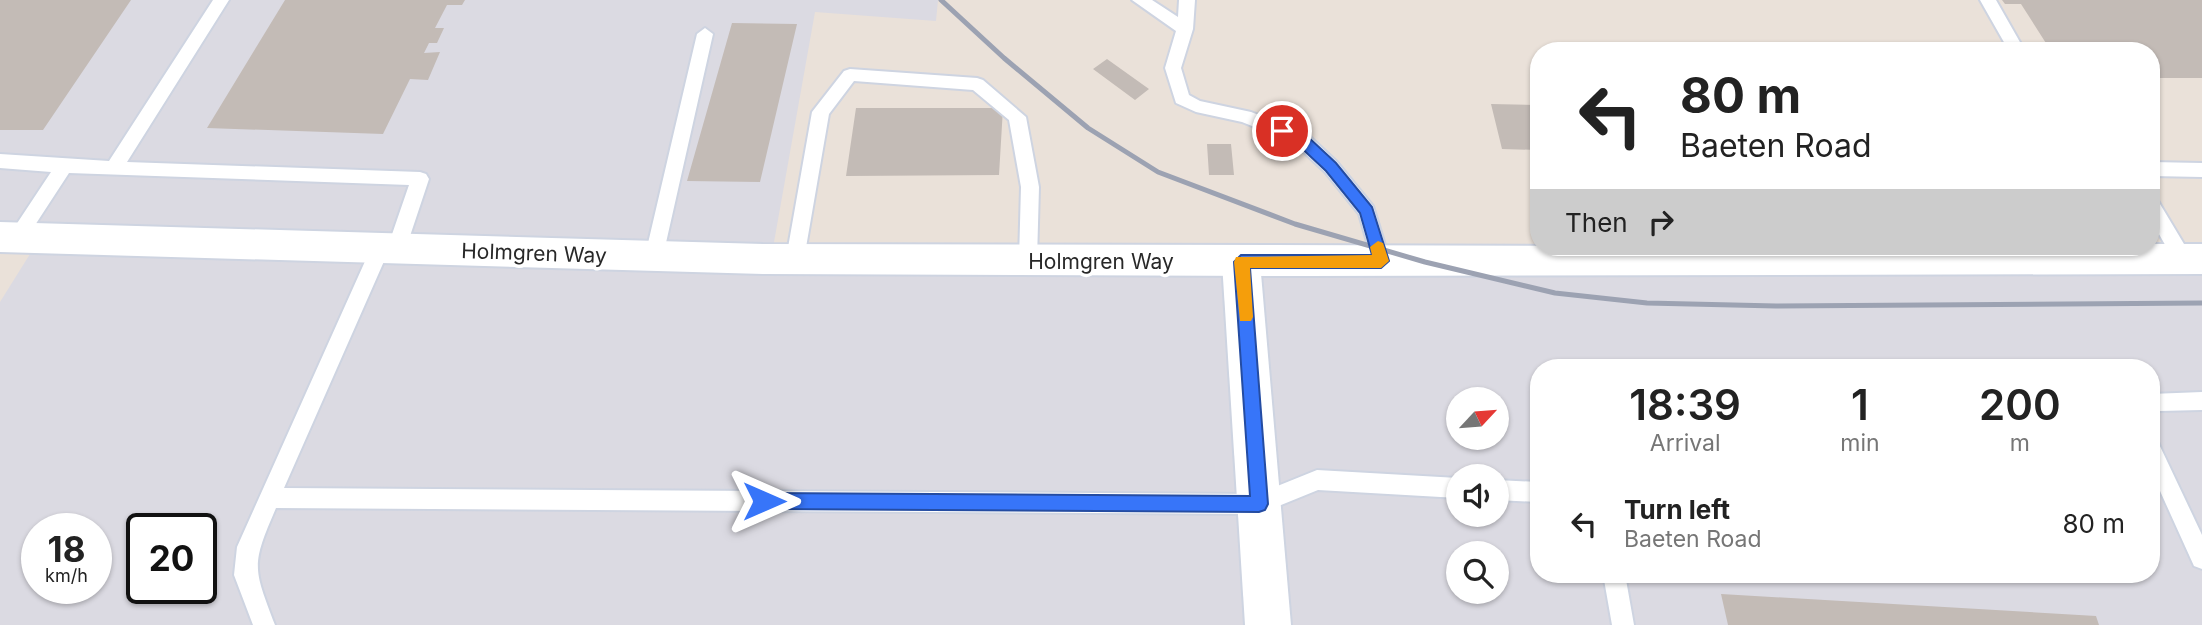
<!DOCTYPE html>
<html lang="en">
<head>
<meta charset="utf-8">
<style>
  :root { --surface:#fff; --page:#f2f2f2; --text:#222; --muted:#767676 }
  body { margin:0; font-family:Inter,sans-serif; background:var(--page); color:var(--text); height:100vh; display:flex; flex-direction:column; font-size:26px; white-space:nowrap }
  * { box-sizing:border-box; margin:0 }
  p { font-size:23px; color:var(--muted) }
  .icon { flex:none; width:38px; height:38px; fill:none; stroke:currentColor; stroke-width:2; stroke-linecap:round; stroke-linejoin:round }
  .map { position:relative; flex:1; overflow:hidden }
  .side { position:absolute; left:1530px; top:359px; width:630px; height:224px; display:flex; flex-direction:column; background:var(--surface); border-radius:28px; box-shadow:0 2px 5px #0004 }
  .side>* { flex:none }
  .top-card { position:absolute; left:1530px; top:42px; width:630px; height:214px; border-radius:28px; box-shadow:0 2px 5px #0004; background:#fff; color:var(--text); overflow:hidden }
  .needle { width:46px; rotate:64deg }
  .fabs { position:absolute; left:1446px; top:387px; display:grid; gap:14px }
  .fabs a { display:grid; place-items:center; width:63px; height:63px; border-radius:50%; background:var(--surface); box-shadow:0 2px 5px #0004; font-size:35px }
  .speed { position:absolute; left:21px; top:513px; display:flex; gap:14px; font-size:35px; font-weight:700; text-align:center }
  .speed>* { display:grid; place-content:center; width:91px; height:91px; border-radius:50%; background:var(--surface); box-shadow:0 2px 5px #0004; line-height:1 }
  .speed small { font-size:18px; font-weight:400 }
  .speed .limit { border:4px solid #111; border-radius:10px; background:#fff; color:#111 }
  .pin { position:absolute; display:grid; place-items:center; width:60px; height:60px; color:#fff; margin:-30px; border:4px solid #fff; border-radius:50%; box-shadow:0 2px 7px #0007 }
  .me { position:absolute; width:77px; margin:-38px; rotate:90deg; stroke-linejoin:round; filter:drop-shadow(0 0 5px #0008) }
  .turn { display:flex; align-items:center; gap:24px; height:147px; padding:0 35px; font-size:32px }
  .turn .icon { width:91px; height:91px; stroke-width:2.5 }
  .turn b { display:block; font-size:49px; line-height:60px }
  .then { display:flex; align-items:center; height:66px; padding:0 35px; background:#0003; gap:14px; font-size:26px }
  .eta { display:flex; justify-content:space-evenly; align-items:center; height:119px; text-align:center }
  .eta b { font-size:42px; font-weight:600; line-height:49px }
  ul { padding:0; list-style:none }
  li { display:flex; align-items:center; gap:21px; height:91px; padding:0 35px }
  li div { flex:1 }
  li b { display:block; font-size:26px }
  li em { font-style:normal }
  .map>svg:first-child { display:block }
  .industrial { fill:#dbdae2; fill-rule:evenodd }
  .building { fill:#c3bbb6 }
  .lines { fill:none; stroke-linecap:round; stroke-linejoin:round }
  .service-casing { stroke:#ced4e1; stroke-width:4 }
  .minor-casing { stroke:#ced4e1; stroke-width:4 }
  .tertiary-casing { stroke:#ced4e1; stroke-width:4 }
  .service { fill:#fff; fill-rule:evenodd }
  .minor { fill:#fff; fill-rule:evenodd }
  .tertiary { fill:#fff; fill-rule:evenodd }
  .rail { stroke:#9ca2b2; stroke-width:5 }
  .route { fill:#3775f9; stroke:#244ca2; stroke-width:2 }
  .slow { fill:#f59e0b }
  .labels { text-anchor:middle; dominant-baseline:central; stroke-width:7; stroke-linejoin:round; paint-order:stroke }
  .street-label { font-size:21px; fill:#282828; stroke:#fff }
</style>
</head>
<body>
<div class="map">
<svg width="2202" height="625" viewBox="0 0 2202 625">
  <rect width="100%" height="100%" fill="#eae1d9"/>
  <!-- industrial -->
  <path class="industrial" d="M0 0H938L936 21 815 12 771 259H2202V625H0V302L40 238 0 237ZM1538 368H2151V574H1538ZM1458 399H1496V438H1458ZM1458 476H1496V514H1458ZM37 528H96V588H37ZM142 528H201V588H142ZM1458 553H1496V592H1458Z"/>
  <!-- building -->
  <path class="building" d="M0 0H131L43 130H0Z
    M285 0H465L462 5H447L435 28H444L437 43H429L424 53 440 52 428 80 410 79 383 134 207 128Z
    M2002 0H2202V78H2151V51H2051L2021 4H2005Z
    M732 23 797 24 760 182 687 181Z
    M1107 59 1149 89 1135 100 1093 69Z
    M1491 104 1538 105V150L1502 149Z
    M856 108H1003L999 175 846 176Z
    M1207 144H1231L1234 175H1209Z
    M1721 594 2096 616 2099 625H1728Z"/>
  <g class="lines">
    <!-- service casing -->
    <g class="service-casing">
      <path id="service" d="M213 0H229L127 162 420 172 426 174 429 179 406 248 404 253 397 255 389 250 284 488 1258 494 1317 470 1458 478V498L1318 490 1259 514 276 508C251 566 253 567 275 625H253L234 575 237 547 371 248 373 243 380 241 388 246 409 185 69 173 24 242 17 244 10 242 8 237 51 172 0 168V154L109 161Z
        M1132 0H1152L1178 17 1179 0H1195L1193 29 1181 68 1189 95 1200 101 1251 112 1306 133 1337 162 1373 206 1390 261 1388 266 1381 269 1374 266 1359 214 1325 172 1294 143 1242 122 1196 112 1176 103 1165 68 1176 31Z
        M1980 0H1996L2025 51H2009Z
        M705 28 713 34 663 256 661 261 654 263 647 261 645 256 697 34Z
        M850 69 977 78 983 80 1026 117 1039 187 1037 260 1035 265 1028 268 1021 265 1019 260 1021 187 1009 120 973 90 854 81 829 114 804 259 802 264 795 267 788 264 786 259 812 112 844 71Z
        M2151 162 2202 163V177L2151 176Z
        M2151 197 2157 199 2190 254 2192 259 2190 264 2183 267 2176 264 2151 220Z
        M2202 392V410L2159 411 2151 415V394Z
        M2151 440 2158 442 2202 535V569L2194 566 2151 471Z
        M1496 480 1538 482V502L1496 500Z
        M1603 574H1625L1634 625H1612Z"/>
    </g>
    <!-- minor casing -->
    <g class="minor-casing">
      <path id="minor" d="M1241 247 1254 251 1260 262 1291 625H1245L1222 262 1228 251Z"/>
    </g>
    <!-- tertiary casing -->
    <g class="tertiary-casing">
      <path id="tertiary" d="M0 222 763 244 2151 247V244H2202V274L1303 276 763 274 0 252Z"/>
    </g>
    <!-- service -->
    <use href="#service" class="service"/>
    <!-- minor -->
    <use href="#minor" class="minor"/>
    <!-- tertiary -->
    <use href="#tertiary" class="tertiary"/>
    <!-- rail -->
    <path class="rail" d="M941 0 1004 58 1088 128 1158 172 1295 224 1425 262 1555 293 1647 303 1776 306 2202 303"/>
  </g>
  <!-- route -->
  <path class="route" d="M1282 125 1305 134 1336 163 1372 207 1389 261 1381 268H1250L1268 504 1265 510 1259 512 764 509 757 506 755 501 757 495 764 493 1250 496 1234 262 1241 255H1372L1360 213 1326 171 1295 142 1277 134V127Z"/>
  <!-- slow -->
  <path class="slow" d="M1378 241 1383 243 1389 261 1381 268H1250L1253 317 1251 321H1240L1234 262 1236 257 1372 255 1370 247Z"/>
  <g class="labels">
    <!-- street labels -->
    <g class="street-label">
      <text transform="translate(534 253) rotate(2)">Holmgren Way</text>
      <text x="1101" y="261">Holmgren Way</text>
    </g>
  </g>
</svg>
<div class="fabs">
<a><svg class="needle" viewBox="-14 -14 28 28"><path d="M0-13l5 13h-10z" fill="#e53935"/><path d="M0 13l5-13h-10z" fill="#767676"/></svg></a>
<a><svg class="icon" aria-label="sound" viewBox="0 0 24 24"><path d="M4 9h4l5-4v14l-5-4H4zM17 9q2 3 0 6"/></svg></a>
<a><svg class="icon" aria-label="search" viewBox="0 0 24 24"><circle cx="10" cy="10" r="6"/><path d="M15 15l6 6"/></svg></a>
</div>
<div class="speed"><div>18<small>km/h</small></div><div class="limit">20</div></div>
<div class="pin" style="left:1282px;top:131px;background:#d93025"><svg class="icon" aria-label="arrive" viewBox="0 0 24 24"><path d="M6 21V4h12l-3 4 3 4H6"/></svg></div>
<svg class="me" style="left:764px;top:501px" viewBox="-20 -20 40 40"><path d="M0-17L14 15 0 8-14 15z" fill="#3775f9" stroke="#fff" stroke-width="4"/></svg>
<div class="top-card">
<div class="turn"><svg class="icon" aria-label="left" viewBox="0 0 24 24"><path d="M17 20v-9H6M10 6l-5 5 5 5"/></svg><div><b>80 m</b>Baeten Road</div></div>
<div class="then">Then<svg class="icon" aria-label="right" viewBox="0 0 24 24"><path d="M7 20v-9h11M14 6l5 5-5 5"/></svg></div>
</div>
<section class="side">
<div class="eta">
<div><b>18:39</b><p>Arrival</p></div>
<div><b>1</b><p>min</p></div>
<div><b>200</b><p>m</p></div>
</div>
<ul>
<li><svg class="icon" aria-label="left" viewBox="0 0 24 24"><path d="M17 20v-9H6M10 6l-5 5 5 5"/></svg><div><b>Turn left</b><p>Baeten Road</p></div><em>80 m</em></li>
</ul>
</section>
</div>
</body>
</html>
